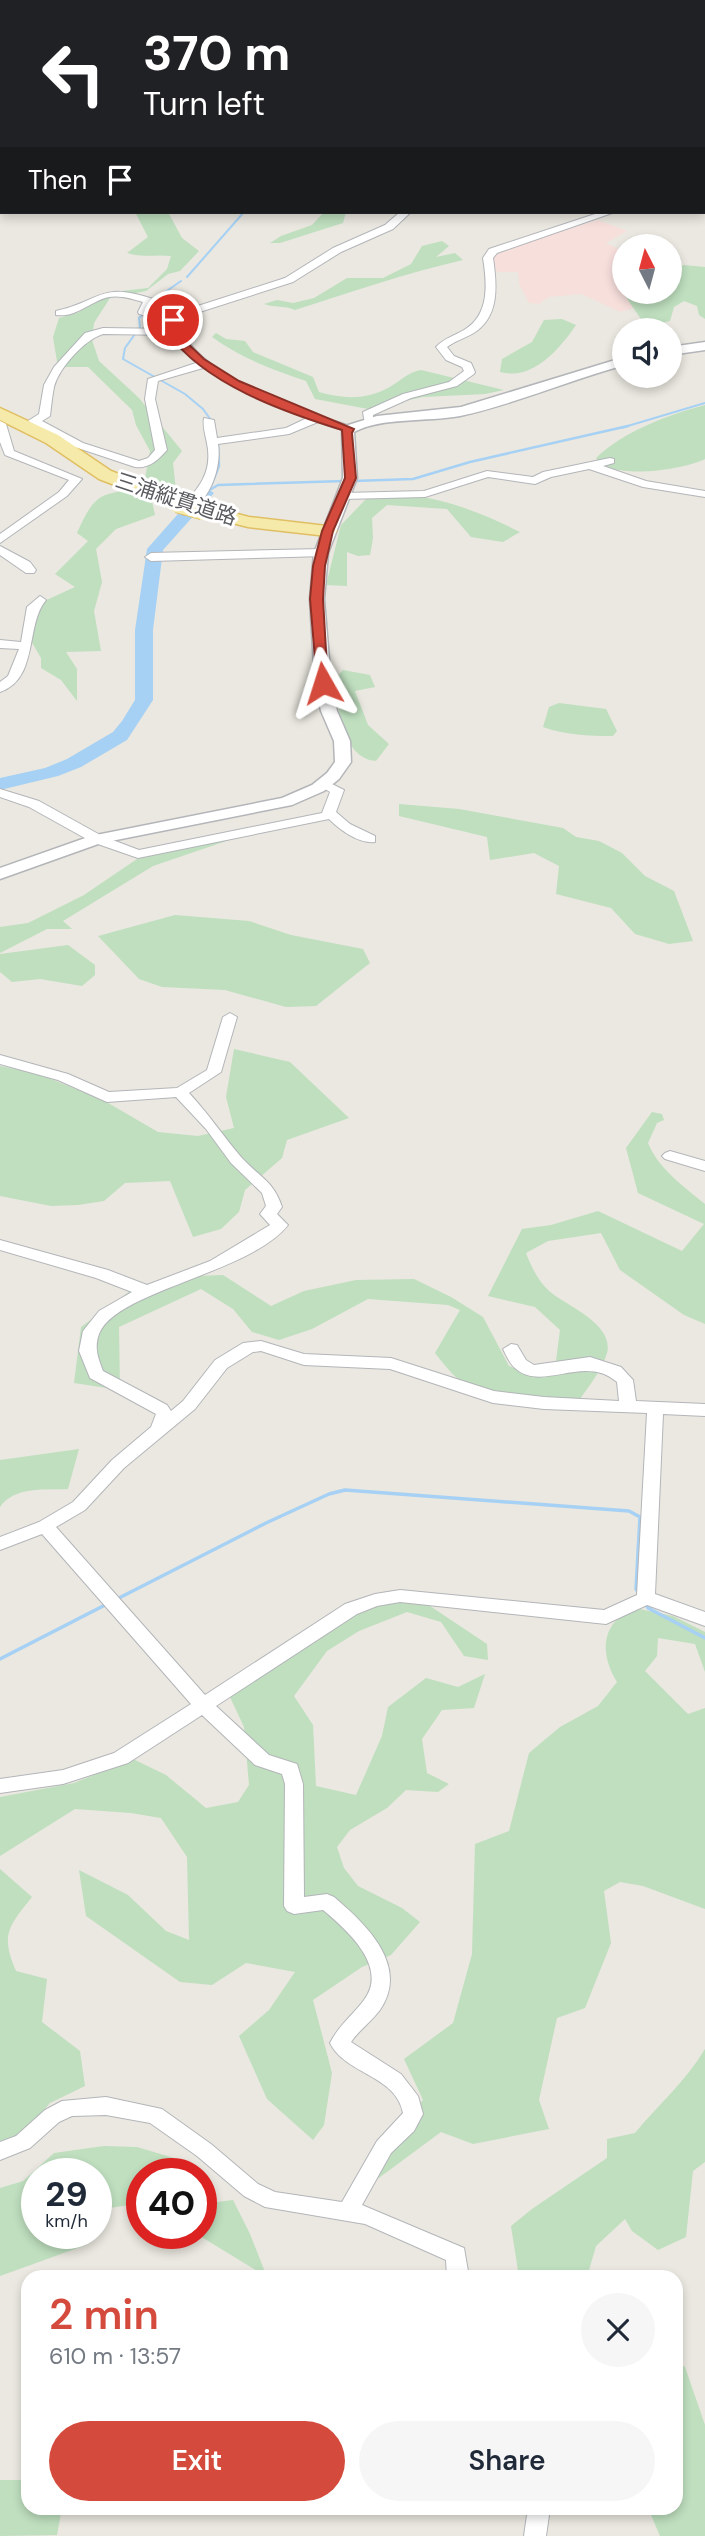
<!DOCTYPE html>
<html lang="en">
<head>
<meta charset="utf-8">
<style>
  :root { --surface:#fff; --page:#f6f6f7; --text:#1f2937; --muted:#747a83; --accent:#d44a3c }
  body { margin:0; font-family:"DM Sans","Noto Sans JP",sans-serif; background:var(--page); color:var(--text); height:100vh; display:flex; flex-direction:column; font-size:26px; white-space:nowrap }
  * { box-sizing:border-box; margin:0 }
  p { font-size:23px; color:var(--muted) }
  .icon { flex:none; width:38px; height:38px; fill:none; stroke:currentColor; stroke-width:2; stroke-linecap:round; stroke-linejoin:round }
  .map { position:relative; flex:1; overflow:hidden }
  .details { position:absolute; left:21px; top:2270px; width:662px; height:245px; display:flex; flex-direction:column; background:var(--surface); border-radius:21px; box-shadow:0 4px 10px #0003 }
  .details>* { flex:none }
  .hud { position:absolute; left:0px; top:0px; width:705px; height:214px; box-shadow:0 4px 10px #0003; background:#202124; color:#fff; overflow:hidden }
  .needle { width:46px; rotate:354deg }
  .buttons { position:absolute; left:612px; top:234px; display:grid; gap:14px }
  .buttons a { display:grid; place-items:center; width:70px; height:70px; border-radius:50%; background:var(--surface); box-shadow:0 4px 10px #0003; font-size:35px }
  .speed { position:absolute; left:21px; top:2158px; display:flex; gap:14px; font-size:35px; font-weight:700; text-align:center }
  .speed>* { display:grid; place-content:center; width:91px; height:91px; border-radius:50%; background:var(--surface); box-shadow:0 4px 10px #0003; line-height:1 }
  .speed small { font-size:18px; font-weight:400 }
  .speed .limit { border:10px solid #d22; background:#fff; color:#111 }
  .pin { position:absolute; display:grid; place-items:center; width:60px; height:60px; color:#fff; margin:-30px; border:4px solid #fff; border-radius:50%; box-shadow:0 2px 7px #0007 }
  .me { position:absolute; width:77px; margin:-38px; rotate:354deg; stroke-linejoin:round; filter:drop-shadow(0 0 5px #0008) }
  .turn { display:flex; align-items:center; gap:24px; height:147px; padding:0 28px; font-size:32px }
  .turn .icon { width:91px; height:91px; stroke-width:2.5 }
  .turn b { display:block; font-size:49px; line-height:60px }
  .then { display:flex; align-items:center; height:66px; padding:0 28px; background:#0003; gap:14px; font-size:26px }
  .round { display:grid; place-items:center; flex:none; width:74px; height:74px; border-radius:37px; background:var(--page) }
  .headline { display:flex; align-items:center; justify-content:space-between; height:119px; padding:0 28px }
  h1 { font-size:42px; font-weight:600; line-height:52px; color:var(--accent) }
  .button { display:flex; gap:14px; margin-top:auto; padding:14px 28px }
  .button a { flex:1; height:80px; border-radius:42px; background:var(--accent); color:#fff; font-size:28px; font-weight:600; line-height:80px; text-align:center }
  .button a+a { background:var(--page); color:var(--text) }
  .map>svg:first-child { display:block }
  .medical { fill:#f7dfdc }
  .green { fill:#bfdfbf }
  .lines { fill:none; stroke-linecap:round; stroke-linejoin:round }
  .stream-far2 { stroke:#a6d1f4; stroke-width:2 }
  .stream-far1 { stroke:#a6d1f4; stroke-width:2.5 }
  .stream { stroke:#a6d1f4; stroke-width:3.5 }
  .river { fill:#a6d1f4; fill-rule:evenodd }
  .minor-casing { stroke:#b3b5b9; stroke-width:2 }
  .tertiary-casing { stroke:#b3b5b9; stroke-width:3 }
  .secondary-casing { stroke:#b2b4b9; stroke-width:3 }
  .primary-casing { stroke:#e0be63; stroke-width:3 }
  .minor { fill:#fff; fill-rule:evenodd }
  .tertiary { fill:#fff; fill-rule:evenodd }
  .secondary { fill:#fff; fill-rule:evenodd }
  .primary { fill:#f5eaaa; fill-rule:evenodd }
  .primary-bridge-casing { stroke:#e0be63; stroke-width:21; stroke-linecap:butt }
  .primary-bridge { stroke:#f5eaaa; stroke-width:19 }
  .route { fill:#d44a3c; stroke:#8a3027; stroke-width:2 }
  .labels { text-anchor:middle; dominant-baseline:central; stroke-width:6; stroke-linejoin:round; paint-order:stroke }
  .far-street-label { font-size:21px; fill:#595b5f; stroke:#fff }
</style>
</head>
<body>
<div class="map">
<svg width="705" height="2536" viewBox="0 0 705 2536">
  <rect width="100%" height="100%" fill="#eae8e0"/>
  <!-- medical -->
  <path class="medical" d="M598 220 627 231 606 243 625 252V292L644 305 620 312 581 294 549 297 539 304 529 303 519 284 518 272H497L492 259 496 251Z"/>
  <!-- green -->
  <path class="green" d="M135 212H168L182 238 199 251 180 271 168 274 146 291 110 298 94 323 92 340 99 361 139 398 182 451 173 463 176 491 150 493 155 515 116 529 96 549 102 582 94 611 101 651 66 652 77 669V701L61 680 41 668V658L30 639 29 608 75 587 55 574 88 541 77 533C95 493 100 493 143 489L150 451 136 425 132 410 88 367H58L53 337 59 318 77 313 113 292 148 288 167 269 171 256C155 254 142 258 127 253L148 237Z
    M324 212H346L343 223 280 243H270L281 236 312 225Z
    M442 241 449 246 436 257 455 253 463 260C406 273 351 292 295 310 284 305 275 308 264 304L277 300 293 303 314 298 347 278H383L411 264 422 246Z
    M684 265 705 267V319L699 315 697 306 684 301 674 307 670 321 652 325 643 322 619 287 625 285V292H670V269Z
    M562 319 576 325C559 350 532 381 500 372L502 359 532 342 544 320Z
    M216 333 226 339 245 341 253 352 313 377 319 392C344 399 365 400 388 388 401 381 406 373 421 370L504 390 485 394 423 397 368 409 315 399 306 381C273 370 241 358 212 337Z
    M705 405V459C683 470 610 481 596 458 624 431 668 415 705 405Z
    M407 495C447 499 484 514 520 532L503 542 471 537 447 509 387 505 372 518 373 538 370 555 358 556 347 552V586L326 585 341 525 367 498Z
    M343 670 370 675 375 687 355 691 368 725 389 744 376 761C341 758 339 706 334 680Z
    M559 703 606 709 617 731 613 736C589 736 565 735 543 727L549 707Z
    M399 804 459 809 563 828 576 837 599 841 622 853 645 876 674 891 693 941 669 944 635 934 611 908 556 894 559 866 534 853 490 860 487 837 399 816Z
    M244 835 153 866 63 921 72 929H47L0 953V927L28 923 84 895 137 859 196 843Z
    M175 915 249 921 291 935 363 949 370 963 316 1006 286 1007 225 990 162 987 139 979 98 936Z
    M68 945 95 965V975L82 986 40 979 12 982 0 972V954Z
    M234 1049 290 1062 349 1118 287 1140 282 1158 245 1190 239 1212 221 1229 193 1237 170 1181 125 1183 104 1201 78 1205 51 1206 0 1196V1066L36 1073 103 1100 158 1132 198 1136 234 1128 226 1097Z
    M652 1112 662 1114 664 1120 657 1123 648 1143C658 1168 684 1187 705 1204V1324L684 1315 620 1270 601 1233 548 1241 526 1253C531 1266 538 1281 549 1291 566 1306 618 1325 606 1356 601 1371 589 1386 580 1399 557 1400 496 1398 476 1390 458 1383 446 1367 435 1353L460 1310 448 1305 368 1299 312 1329 279 1340 252 1332 233 1309 201 1289 119 1327 120 1390 74 1383 81 1327 134 1288 196 1276 223 1275 271 1306 304 1291 356 1280 414 1279 451 1297 483 1317 509 1366 524 1372 556 1361 560 1330 535 1307 488 1296 522 1229 551 1225 598 1211 682 1251 704 1224 638 1193 626 1148Z
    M79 1449 68 1489C46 1490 14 1486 0 1507V1460Z
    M403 1599 430 1606 487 1644 488 1660 464 1656 441 1622 407 1612 359 1631 327 1651 294 1696 313 1725 316 1786 356 1795 382 1736 388 1707 426 1678 458 1687 485 1674 474 1708 442 1710 422 1739 427 1773 449 1784 438 1792 406 1790 387 1808 350 1830 337 1847 344 1868 358 1886 402 1908 420 1922 391 1955 362 1967 313 2000 332 2073 324 2125 313 2140 267 2099 239 2036 269 2010 295 1972 246 1963 212 1985 180 1982 86 1916 79 1870 128 1895 166 1931 189 1940 187 1857 161 1818 131 1813 75 1809 0 1856V1797L74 1783 133 1759 166 1775 206 1808 238 1802 249 1785 244 1727 230 1697C283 1661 339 1610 403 1599Z
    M635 1608 673 1616 705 1632V1672L695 1644 658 1638 657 1656 645 1671 688 1714 705 1708V1909L643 1886 620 1882 604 1891 611 1943 585 2008 557 2018 539 2100 549 2129 473 2144 441 2132 372 2183 361 2177 423 2100 404 2059 453 2023 472 1954 475 1844 509 1831 529 1753 560 1727 598 1706 617 1682C599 1653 601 1622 635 1608Z
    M0 1869 32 1897C9 1926 0 1934 16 1971L47 1979 42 2022 80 2051 85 2086 50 2103 29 2127 0 2149Z
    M705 2049V2162L693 2171 686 2237 658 2250 632 2231 625 2219 596 2246 587 2277H519L511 2226 532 2209 607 2158V2139L635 2133C658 2105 687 2080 705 2049Z
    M104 2146 137 2147 174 2158 172 2173 142 2174V2203L110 2208 96 2230V2174H37V2233H94L86 2245 0 2276V2188L23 2181 54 2153Z
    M233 2200 250 2234 267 2277 195 2233H201V2204Z
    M676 2362 685 2367 705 2425V2536H660L648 2508H676Z
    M0 2480H28V2508H62L57 2535 0 2536Z"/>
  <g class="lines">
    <!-- stream-far2 -->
    <path class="stream-far2" d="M187 277 244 212
      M181 281 161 295 139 318 140 327 125 348 123 359 185 394 203 409 213 423
      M621 428 705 403"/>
    <!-- stream-far1 -->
    <path class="stream-far1" d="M353 481 413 479 470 462 628 426
      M211 486 219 466 218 444
      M208 491 218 485 345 481"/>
    <!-- stream -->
    <path class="stream" d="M117 1599 266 1523 329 1494 345 1490 629 1511 640 1517 636 1589 640 1595
      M644 1601 648 1608 705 1638
      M0 1659 107 1604"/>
    <!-- river -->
    <path class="river" d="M206 488 214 493 163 550 153 630V700L127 740 81 767 58 776 0 790V778L45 768 67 759 113 732 122 721 135 700V630L147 549 200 489Z"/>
    <!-- minor casing -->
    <g class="minor-casing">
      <path id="minor" d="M0 0 5 1 6 2H2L0 6Z
        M214 0H227L213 2Z
        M255 0H263V2H255Z
        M427 0H439L440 2H428Z
        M694 0H702L693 2Z
        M0 29H2V35H0Z
        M705 81V88H704V82Z
        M705 138V145H704V139Z
        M400 212H411L393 229 341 252 293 282 184 317 177 323C202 381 297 408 353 427V431H345L318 422 289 434 218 444C222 469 208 505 184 515L178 512C194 492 211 478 208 450 207 439 202 427 204 418L214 420 217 438 286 428 307 418 243 391 203 368 158 381 155 399 167 450C158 460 149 469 135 467L75 447 28 421 39 414 44 385 54 367 85 333 103 328 169 329 168 322 139 314 138 312 143 302C133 299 120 295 109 297 90 301 77 318 56 315V311C101 301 100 281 153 299L154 301 149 310 172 317 176 313 285 278 333 248 385 225ZM103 334 172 335 176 343 196 363 148 379 145 399 155 450 148 458 139 461 83 443 42 421 50 416C51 407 52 397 54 387 59 368 84 340 103 334Z
        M601 212H615L497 253 493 258C497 285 500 318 472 334 463 339 455 341 447 347L454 356 471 363 475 372 474 374 457 386 411 398 373 415V424H365L363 412 403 394 449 382 464 371 462 367 446 360 436 347C444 338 454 336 464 330 490 315 487 283 483 258L489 249Z
        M0 421 6 424 14 451 82 479 67 496 0 543V534L59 492 69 480 5 455 0 442Z
        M610 458 614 459V463L603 466 646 481 705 491V497L643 487 589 469 551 477 535 484 488 477 425 497 344 499 338 496 344 493 424 491 487 471 533 477 543 472Z
        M0 546 30 562 36 570 34 573H26L0 555Z
        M321 549 327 553 325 556 151 561 145 557 151 553Z
        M40 596 46 600C25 625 39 679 0 692V682L8 676 19 649 0 648V640L21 642 27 607Z
        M324 780 344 790 336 812 350 824 375 836V842C359 844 340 830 329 819L138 858 92 842 29 807 0 797V789L39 801 102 836 139 850 322 813 330 792 317 784Z
        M230 1013 237 1017 221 1072 189 1093C208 1113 223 1136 241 1157 258 1176 274 1181 282 1207L277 1214 288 1225C251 1273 115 1291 99 1334 94 1348 98 1358 103 1371L167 1405 171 1411 183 1401 215 1360 243 1343 261 1341 304 1354 391 1358 494 1391 544 1397 619 1401 617 1382C584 1353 542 1393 515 1368 510 1364 506 1355 503 1349L511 1344 517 1345 526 1360 534 1365 590 1357 621 1367 633 1380 636 1401 705 1404V1416L663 1414 655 1594 705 1612V1626L647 1605 606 1624 400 1602 377 1606 357 1614 216 1706 269 1755 297 1764 303 1784 304 1897 327 1894 334 1897C366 1924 410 1966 380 2010 371 2022 359 2030 351 2042L401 2074 418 2096 423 2114 414 2131 391 2153 362 2205 464 2248 469 2277H447L446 2260 365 2224 265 2207 244 2196 197 2156 150 2123 106 2115 72 2116 59 2122 30 2148 0 2160V2142L16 2136 45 2110 62 2101 106 2097 162 2109 211 2144 258 2184 275 2192 342 2202 377 2141 403 2113C396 2075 346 2075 330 2043 339 2025 352 2016 364 2000 389 1967 347 1930 323 1910L294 1914 287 1911 284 1906 285 1784 282 1774 255 1765 202 1715 128 1763 63 1784 0 1793V1779L63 1770 114 1753 191 1704 42 1534 0 1550V1537L39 1522 73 1502 112 1460 151 1427 156 1414 90 1378 79 1351 83 1331 99 1311 132 1292 96 1278 0 1250V1240L108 1270 147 1285 210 1261 270 1225 260 1214 266 1206 262 1193 231 1163 206 1129 176 1097 107 1102 58 1080 0 1064V1055L68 1074 109 1092 177 1088 207 1070 223 1017ZM261 1351 304 1365 390 1369 493 1403 544 1409 647 1413 637 1595 604 1610 400 1590 375 1594 345 1604 205 1695 56 1527 85 1510 124 1468 195 1409 227 1368 253 1352Z
        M670 1151 705 1161V1171L665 1159 662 1156 665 1153Z
        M528 2508H550L546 2536H524Z"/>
    </g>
    <!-- tertiary casing -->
    <g class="tertiary-casing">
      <path id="tertiary" d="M705 342V350L670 355V347Z
        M625 357V365C569 380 516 404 460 416 428 422 381 417 354 432L357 478 328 553 324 599 331 683 337 711 350 741 351 762 339 779 324 791 292 805 101 843 0 879V868L91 836 282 798 312 785 327 773 335 762 334 741 321 711 315 683 310 599 314 553 343 478 342 427 377 416 461 407Z"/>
    </g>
    <!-- secondary casing -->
    <g class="secondary-casing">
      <path id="secondary" d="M453 0H468L470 2H454Z
        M705 15V23H704V16Z"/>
    </g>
    <!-- primary casing -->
    <g class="primary-casing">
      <path id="primary" d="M0 408 58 435 111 471 184 499 187 503 184 507H172L99 479 46 443 0 420Z
        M203 505 249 517 327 526 336 531 327 536 248 527 197 514 194 510Z"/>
    </g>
    <!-- minor -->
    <use href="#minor" class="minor"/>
    <!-- tertiary -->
    <use href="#tertiary" class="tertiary"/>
    <!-- secondary -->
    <use href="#secondary" class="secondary"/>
    <!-- primary -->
    <use href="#primary" class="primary"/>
    <!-- primary-bridge casing -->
    <g class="primary-bridge-casing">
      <path id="primary-bridge" d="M178 503 203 510"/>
    </g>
    <!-- primary-bridge -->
    <use href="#primary-bridge" class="primary-bridge"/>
  </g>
  <!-- route -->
  <path class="route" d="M169 318H177L178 333 182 338 204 359 239 381 354 429 352 433 356 478 333 531 325 566 323 599 328 685H319L317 683 310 599 313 566 322 531 345 478 342 430C284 412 204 384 168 333Z"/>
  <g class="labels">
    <!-- far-street labels -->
    <g class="far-street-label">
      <text transform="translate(176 499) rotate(18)">三浦縦貫道路</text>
    </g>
  </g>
</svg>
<div class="buttons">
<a><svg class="needle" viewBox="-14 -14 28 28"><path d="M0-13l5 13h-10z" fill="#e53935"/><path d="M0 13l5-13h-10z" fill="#747a83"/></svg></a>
<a><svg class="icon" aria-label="sound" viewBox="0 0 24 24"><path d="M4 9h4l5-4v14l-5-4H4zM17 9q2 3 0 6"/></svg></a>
</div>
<div class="speed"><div>29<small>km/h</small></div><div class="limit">40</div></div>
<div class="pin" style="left:173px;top:320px;background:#d93025"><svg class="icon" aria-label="arrive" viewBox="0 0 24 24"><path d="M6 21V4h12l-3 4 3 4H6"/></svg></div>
<svg class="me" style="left:323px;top:683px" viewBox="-20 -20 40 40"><path d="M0-17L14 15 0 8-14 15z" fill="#d44a3c" stroke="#fff" stroke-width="4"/></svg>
<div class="hud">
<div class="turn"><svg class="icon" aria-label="left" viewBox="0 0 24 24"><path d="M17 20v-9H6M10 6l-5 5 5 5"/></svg><div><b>370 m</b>Turn left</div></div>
<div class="then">Then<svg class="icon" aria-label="arrive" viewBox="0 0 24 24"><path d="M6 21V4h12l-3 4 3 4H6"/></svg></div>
</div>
<section class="details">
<div class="headline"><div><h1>2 min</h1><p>610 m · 13:57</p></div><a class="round"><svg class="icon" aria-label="close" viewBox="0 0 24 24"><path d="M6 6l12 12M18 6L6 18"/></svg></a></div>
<div class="button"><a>Exit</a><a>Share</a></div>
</section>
</div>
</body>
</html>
